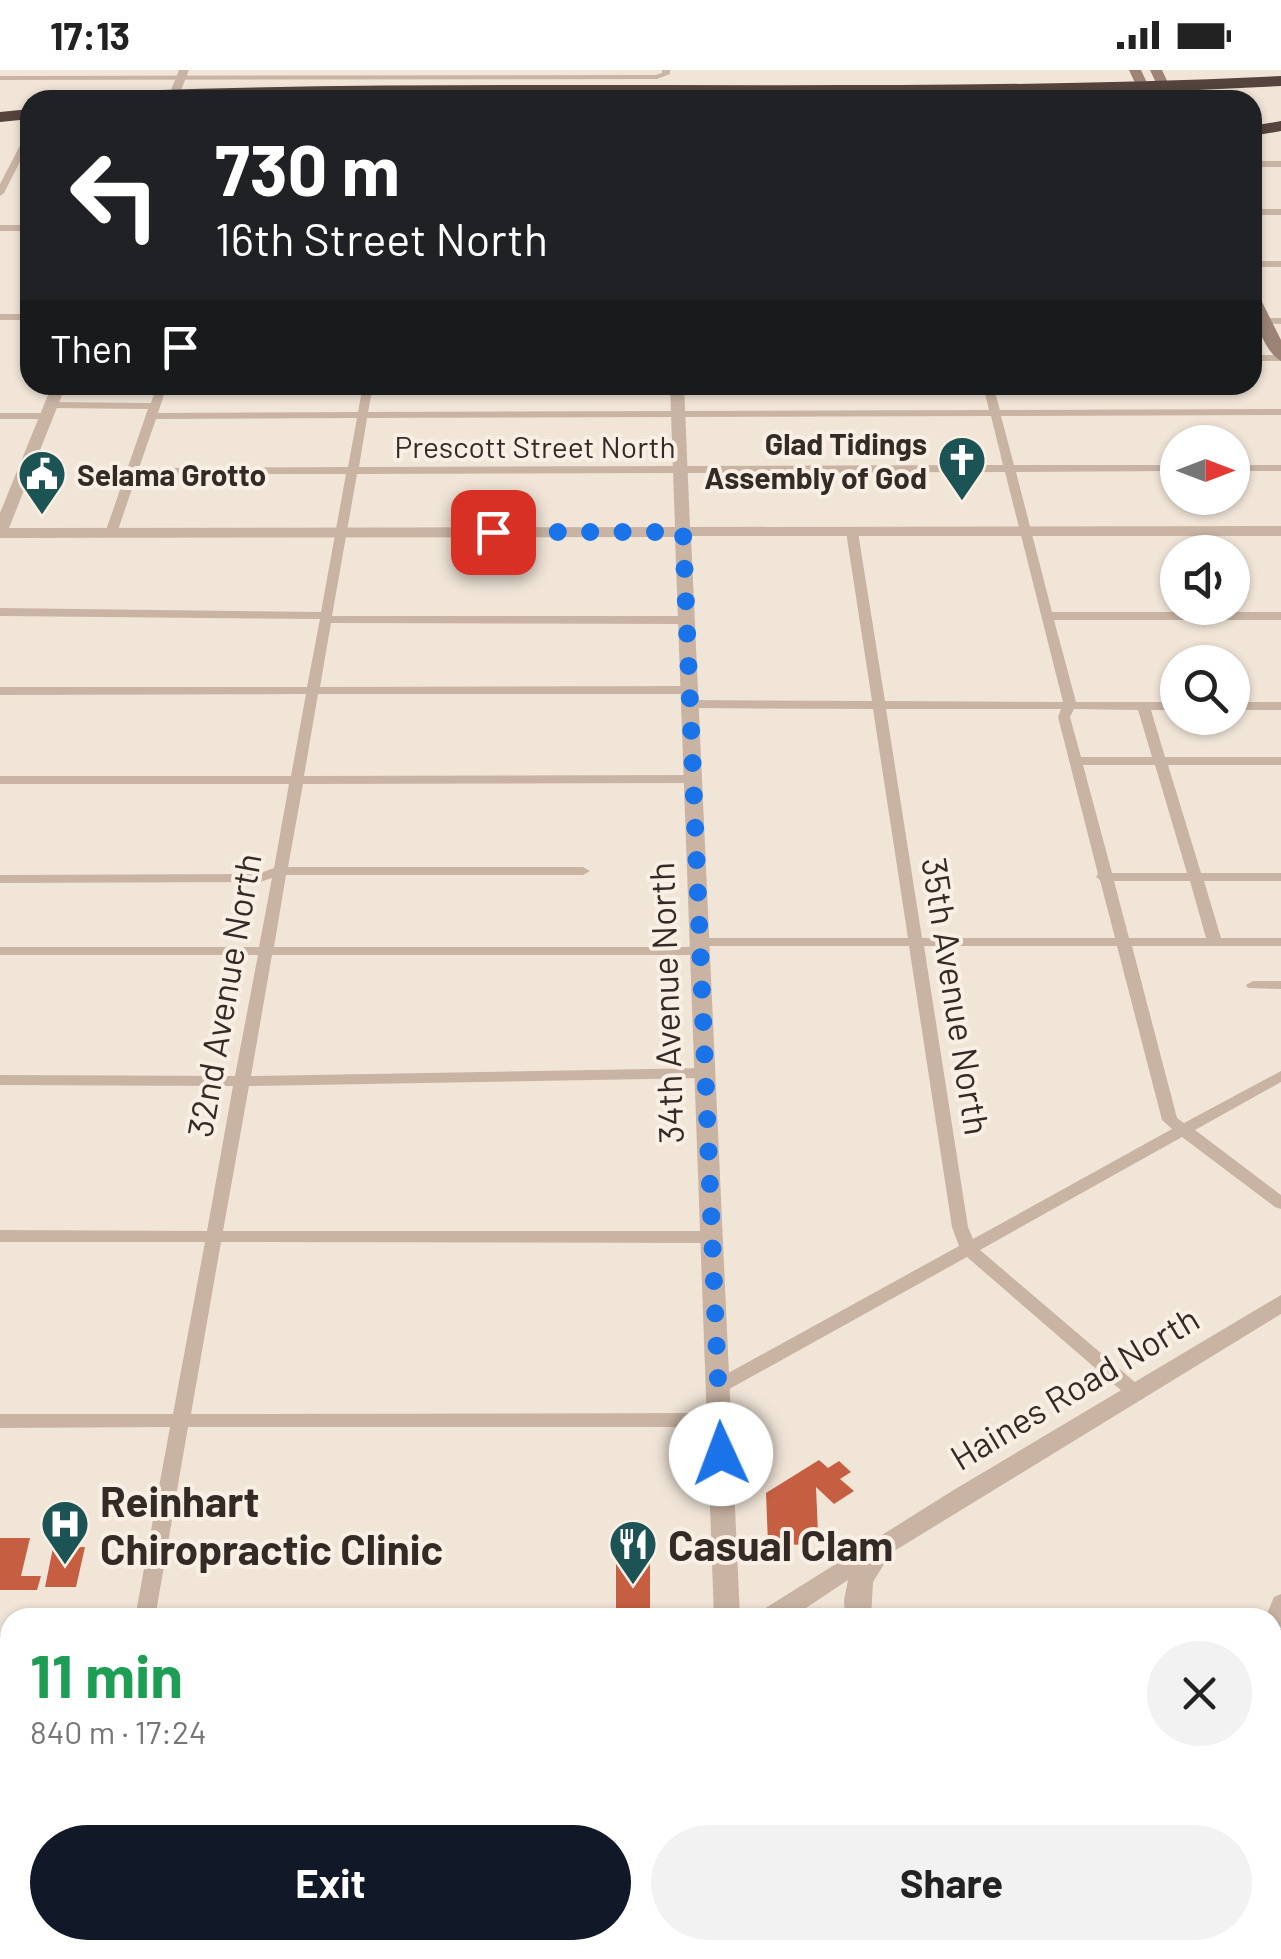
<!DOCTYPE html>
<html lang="en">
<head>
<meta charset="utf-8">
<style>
  :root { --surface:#fff; --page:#f2f2f2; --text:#222; --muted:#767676; --accent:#111827 }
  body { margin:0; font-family:Barlow,sans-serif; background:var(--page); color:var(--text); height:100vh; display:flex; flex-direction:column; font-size:38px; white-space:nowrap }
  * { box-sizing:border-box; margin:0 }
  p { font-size:32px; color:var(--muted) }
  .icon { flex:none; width:55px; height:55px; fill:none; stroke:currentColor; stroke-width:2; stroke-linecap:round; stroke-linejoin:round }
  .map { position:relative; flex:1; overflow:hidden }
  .drawer { position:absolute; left:0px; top:1538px; width:1282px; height:352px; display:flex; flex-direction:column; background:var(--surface); border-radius:30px 30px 0 0; box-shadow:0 2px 8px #0004 }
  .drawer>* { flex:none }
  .top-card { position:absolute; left:20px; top:20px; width:1242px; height:305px; border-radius:30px; box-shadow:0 2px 8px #0004; background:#202124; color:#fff; overflow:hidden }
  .needle { width:65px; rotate:90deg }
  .tools { position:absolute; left:1160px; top:355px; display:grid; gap:20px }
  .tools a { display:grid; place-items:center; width:90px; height:90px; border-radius:50%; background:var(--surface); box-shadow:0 2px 8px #0004; font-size:50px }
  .pin { position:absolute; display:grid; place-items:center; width:85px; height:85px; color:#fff; margin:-42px; border-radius:20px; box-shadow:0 5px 15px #0006 }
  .me { position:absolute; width:110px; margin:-55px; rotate:358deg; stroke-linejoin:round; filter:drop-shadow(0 0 8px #0008) }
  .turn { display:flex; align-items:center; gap:35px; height:210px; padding:0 30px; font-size:45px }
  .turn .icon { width:130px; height:130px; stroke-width:2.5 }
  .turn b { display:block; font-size:70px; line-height:85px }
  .then { display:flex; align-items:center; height:95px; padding:0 30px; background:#0003; gap:20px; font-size:38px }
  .round { display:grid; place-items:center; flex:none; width:105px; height:105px; border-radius:52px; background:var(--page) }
  .head { display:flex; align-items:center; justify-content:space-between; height:170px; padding:0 30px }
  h1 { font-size:60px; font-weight:700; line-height:75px; color:#1e9e55 }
  .cta { display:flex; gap:20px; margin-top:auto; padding:20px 30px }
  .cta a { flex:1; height:115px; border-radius:60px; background:var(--accent); color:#fff; font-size:40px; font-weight:700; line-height:115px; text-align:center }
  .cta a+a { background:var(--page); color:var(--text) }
  .status { display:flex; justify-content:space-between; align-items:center; height:70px; padding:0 50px; background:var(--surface); direction:ltr }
  .status svg { height:28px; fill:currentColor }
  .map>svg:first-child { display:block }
  .green { fill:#b3c098 }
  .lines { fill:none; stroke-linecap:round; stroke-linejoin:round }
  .stream { stroke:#77adae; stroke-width:6 }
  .building { fill:#c65f41 }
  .minor { fill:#c9b4a4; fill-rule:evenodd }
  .tertiary { fill:#c9b4a4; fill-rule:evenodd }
  .secondary { fill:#9c8376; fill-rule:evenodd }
  .motorway { fill:#55443d; fill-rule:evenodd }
  .route { stroke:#1a73e8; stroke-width:18; stroke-dasharray:0 32.4 }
  .labels { text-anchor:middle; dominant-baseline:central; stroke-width:8; stroke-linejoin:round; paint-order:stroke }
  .far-poi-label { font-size:30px; font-weight:bold; fill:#342a26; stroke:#f9efe4; text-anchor:end }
  .far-street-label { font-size:30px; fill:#342a26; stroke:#f9efe4 }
  .street-label { font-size:35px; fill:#342a26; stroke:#f9efe4 }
  .near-poi-label { font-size:42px; font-weight:bold; fill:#342a26; stroke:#f9efe4; text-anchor:start }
</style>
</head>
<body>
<div class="status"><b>17:13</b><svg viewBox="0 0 49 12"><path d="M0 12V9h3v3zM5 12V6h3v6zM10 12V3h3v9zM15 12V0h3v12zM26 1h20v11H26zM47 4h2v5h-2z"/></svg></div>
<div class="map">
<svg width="1281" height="1889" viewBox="0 0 1281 1889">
  <rect width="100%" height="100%" fill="#f1e5d8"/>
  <!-- green -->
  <path class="green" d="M1272 1601H1281V1751L1272 1715Z"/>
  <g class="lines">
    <!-- stream -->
    <path class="stream" d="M1272 1644 1281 1651"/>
  </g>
  <!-- building -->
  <path class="building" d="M819 1390 828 1398 839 1391 851 1402 840 1409 854 1421 834 1434 816 1417 818 1463H810V1475L768 1474 766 1423Z
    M0 1468H30L21 1506H41L37 1520H0Z
    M85 1477 76 1517H45L53 1478Z
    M616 1494H650V1540H616Z"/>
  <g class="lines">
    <!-- minor -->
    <path class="minor" d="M662 0H670V4L657 9 0 10V6L656 5 662 3Z
      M30 61V72L4 123 0 126V114L26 64Z
      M1252 91H1281V97H1252Z
      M1252 139H1281V145H1252Z
      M0 155H30V161H0Z
      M1252 191H1281V197H1252Z
      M0 244H30V250H0Z
      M1264 248H1281V254L1261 253V249Z
      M1252 285H1281V291H1252Z
      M157 315H167L158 343 358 342 363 315H373L368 342 989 340 983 315H993L1000 340 1281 339V345L1001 346 1014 395H1178V401L1016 402 1052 542H1281V550H1054L1076 632H1178V640H1151L1165 687H1281V695H1168L1201 803H1281V811H1204L1221 868H1281V876H1132L1177 1048 1184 1053 1281 1001V1012L1195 1060 1281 1125V1139L1275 1137 1182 1067 980 1180 1143 1319 1146 1324 1143 1329 1137 1331 1131 1329 967 1187 724 1322 718 1323 712 1322 709 1317 712 1312 959 1176 952 1157 909 876H700L693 872 700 868H908L873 639 690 638 684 634 690 630 872 631 846 462 852 459 858 462 885 631 1063 632 1005 402 357 404 332 546H687L693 550 687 554 331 553 320 617 689 616 695 620 689 624H318L304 706 693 705 700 709 693 713 303 714 288 797H583L590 801 583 805H286L274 877H701L708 881 701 885H272L251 1006 705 998 713 1003 705 1008 249 1016 223 1161H712L718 1163 720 1167 718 1171 712 1173 221 1172 191 1344 719 1343 725 1345 728 1350 725 1355 719 1357H188L155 1548H135L170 1357 0 1358V1344H173L205 1172H0V1160L207 1161 233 1016 0 1015V1005L235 1006 258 885H0V877H259L272 808 260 812 0 813V805L258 804 274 798 289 714H0V706H291L306 624 0 625V617H307L320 549 0 546V538L321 542 346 404H137L117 463 111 466 107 465 105 463 148 339 51 338 46 335 51 332 151 333ZM991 346 1003 395 359 397 367 348ZM357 348 348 397 139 398 156 349ZM886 639H1061L1058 647 1098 804 1096 807 1100 810 1115 868H922ZM1074 639 1138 640 1152 687H1081L1070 647ZM1083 695H1155L1187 803H1112ZM1114 811H1190L1206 868H1129ZM924 876H1117L1162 1050 1172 1059 973 1169 968 1157Z
      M0 343H47L52 346 47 349H0Z
      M1232 395H1281V401H1232Z
      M1232 632H1281V640H1232Z
      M1253 911H1281V919L1248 918 1246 915Z
      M1281 1524V1556L1279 1561 1272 1563V1548H1265L1274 1527Z
      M10 1706V1762L7 1767 0 1770V1714L3 1709Z
      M1272 1766 1281 1772V1806L1272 1802Z
      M208 1880H230L228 1889H206Z
      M1040 1880H1062L1065 1889H1043Z"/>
    <!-- tertiary -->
    <path class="tertiary" d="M179 0H189L177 30H167Z
      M52 315H66L9 458 675 457 670 315H684L690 457 1281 456V466H691L740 1548H714L675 467 0 468V443Z
      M1281 1225V1244L891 1483 873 1512 871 1548H845L844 1530 848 1510 791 1548H757L761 1541 952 1421Z
      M725 1880H755L756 1889H726Z"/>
    <!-- secondary -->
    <path class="secondary" d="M1129 0H1141L1155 30H1143Z
      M1150 0H1162L1176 30H1164Z
      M1252 222 1259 226 1281 270V291C1262 280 1252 243 1252 222Z
      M1272 1559H1281V1583H1272Z
      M0 1565H10V1589H0Z"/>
    <!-- motorway -->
    <path class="motorway" d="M1281 6V16L1113 24 215 26 30 30V34L27 30 35 25C450 4 866 26 1281 6Z
      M30 39V49L0 52V42Z
      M1281 51V61L1252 66V56Z"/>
  </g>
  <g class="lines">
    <!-- route -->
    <path class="route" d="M493 462H683L721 1384"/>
  </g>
  <!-- icons -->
  <defs>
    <g id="church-pin" transform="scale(2.5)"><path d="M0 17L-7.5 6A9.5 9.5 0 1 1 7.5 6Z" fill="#1c5355" stroke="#f9efe4"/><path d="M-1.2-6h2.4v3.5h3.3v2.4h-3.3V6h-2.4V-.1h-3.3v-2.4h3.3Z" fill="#fff"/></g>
    <g id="civic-pin" transform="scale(2.5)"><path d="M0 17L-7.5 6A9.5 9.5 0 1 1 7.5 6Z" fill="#1c5355" stroke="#f9efe4"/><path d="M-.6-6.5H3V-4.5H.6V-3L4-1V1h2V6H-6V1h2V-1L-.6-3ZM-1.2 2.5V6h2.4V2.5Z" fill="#fff"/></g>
    <g id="hospital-pin" transform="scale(2.5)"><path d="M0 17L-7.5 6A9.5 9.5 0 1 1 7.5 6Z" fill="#1c5355" stroke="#f9efe4"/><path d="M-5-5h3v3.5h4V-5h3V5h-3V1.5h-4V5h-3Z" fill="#fff"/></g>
    <g id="restaurant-pin" transform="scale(2.5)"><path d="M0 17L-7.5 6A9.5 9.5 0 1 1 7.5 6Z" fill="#1c5355" stroke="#f9efe4"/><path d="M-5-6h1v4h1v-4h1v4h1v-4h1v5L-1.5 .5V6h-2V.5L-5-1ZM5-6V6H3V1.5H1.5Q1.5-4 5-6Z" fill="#fff"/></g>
  </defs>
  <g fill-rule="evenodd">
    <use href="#church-pin" x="962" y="390"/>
    <use href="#civic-pin" x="42" y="404"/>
    <use href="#hospital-pin" x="65" y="1454"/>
    <use href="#restaurant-pin" x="633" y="1474"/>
  </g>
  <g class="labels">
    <!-- far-poi labels -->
    <g class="far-poi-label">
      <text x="927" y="373">Glad Tidings<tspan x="927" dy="34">Assembly of God</tspan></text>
      <text x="77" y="404" text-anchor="start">Selama Grotto</text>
    </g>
    <!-- far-street labels -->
    <g class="far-street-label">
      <text x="535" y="376">Prescott Street North</text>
    </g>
    <!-- street labels -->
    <g class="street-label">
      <text transform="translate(223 925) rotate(-80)">32nd Avenue North</text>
      <text transform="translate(957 926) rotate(81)">35th Avenue North</text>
      <text transform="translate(665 933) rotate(-92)">34th Avenue North</text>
      <text transform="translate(1074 1317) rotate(-31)">Haines Road North</text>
    </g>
    <!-- near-poi labels -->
    <g class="near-poi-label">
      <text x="100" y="1430">Reinhart<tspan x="100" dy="48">Chiropractic Clinic</tspan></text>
      <text x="668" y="1474">Casual Clam</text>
    </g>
  </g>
</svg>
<div class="tools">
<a><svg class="needle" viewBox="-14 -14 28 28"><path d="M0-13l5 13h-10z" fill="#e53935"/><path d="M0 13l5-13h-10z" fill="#767676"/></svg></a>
<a><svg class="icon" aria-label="sound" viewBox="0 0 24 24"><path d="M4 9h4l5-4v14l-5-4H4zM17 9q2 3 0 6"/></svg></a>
<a><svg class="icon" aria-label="search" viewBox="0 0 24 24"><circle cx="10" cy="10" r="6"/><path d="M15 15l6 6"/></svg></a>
</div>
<div class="pin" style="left:493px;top:462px;background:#d93025"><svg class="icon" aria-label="arrive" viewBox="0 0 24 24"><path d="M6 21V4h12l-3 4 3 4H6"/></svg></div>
<svg class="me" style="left:721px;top:1384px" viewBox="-20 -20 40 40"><circle r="19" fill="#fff"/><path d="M0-13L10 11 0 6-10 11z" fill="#1a73e8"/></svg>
<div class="top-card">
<div class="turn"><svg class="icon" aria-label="left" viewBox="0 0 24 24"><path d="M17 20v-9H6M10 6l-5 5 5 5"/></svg><div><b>730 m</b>16th Street North</div></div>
<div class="then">Then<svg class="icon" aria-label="arrive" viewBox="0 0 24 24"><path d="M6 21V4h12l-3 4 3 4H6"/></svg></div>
</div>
<section class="drawer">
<div class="head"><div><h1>11 min</h1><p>840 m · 17:24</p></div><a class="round"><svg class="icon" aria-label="close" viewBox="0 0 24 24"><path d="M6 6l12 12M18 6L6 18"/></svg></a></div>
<div class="cta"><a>Exit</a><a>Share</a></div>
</section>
</div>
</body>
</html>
